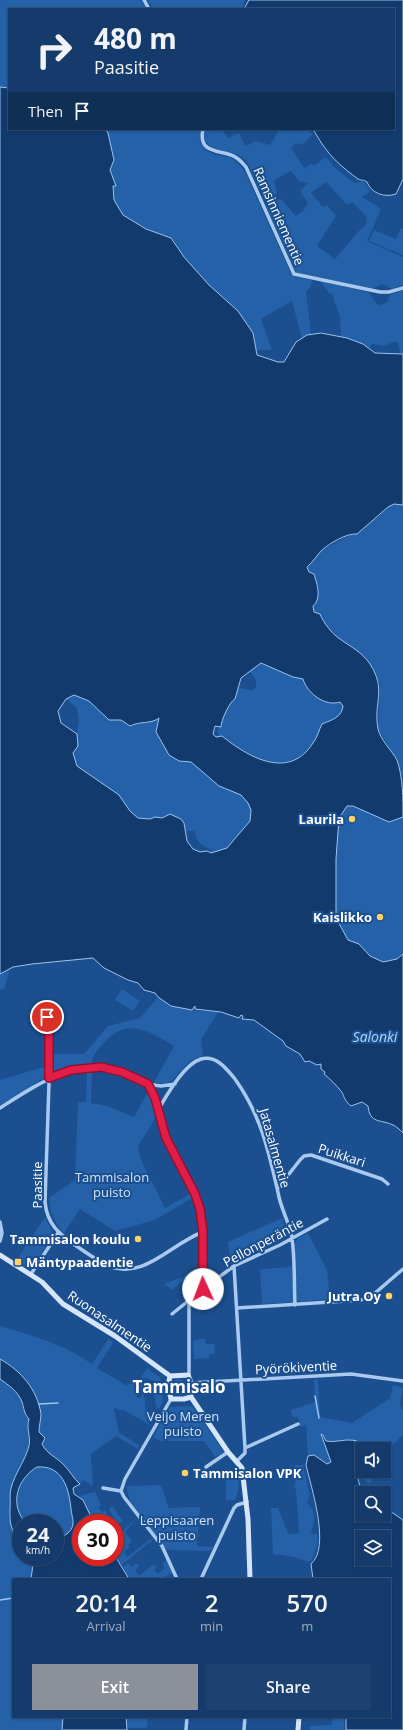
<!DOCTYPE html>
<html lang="en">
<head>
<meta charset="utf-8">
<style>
  :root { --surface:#143b6b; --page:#1d4271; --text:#f1f3f6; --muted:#9dadc1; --line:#33557e; --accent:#8c9099 }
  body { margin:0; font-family:"Open Sans",sans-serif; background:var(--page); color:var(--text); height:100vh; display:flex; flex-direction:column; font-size:15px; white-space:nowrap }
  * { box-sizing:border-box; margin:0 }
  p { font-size:13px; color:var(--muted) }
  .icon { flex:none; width:22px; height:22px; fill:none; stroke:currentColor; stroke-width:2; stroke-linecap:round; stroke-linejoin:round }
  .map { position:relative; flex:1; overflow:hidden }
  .details { position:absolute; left:12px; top:1578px; width:379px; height:140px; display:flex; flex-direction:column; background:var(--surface); border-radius:0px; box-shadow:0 1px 3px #0004,0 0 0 1px var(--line) }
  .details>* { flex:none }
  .banner { position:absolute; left:8px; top:8px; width:387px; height:122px; border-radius:0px; box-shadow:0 1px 3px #0004,0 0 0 1px var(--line); background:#143b6b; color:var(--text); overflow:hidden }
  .controls { position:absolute; left:355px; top:1442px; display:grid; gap:8px }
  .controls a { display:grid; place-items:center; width:36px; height:36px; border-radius:0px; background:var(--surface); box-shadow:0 1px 3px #0004,0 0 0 1px var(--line); font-size:20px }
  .speed { position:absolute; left:12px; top:1514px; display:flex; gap:8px; font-size:20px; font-weight:700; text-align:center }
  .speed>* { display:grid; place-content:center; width:52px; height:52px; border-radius:50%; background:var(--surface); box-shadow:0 1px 3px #0004,0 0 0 1px var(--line); line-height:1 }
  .speed small { font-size:10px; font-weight:400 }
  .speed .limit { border:6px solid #d22; background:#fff; color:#111 }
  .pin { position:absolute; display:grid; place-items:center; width:34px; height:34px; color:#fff; margin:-17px; border:2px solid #fff; border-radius:50%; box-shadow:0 1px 4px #0007 }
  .me { position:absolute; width:44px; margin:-22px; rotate:358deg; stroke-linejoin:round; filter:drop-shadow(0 0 3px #0008) }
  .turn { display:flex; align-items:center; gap:14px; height:84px; padding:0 20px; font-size:18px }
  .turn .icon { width:52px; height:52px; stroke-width:2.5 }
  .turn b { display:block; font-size:28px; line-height:34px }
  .then { display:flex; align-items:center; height:38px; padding:0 20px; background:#0003; gap:8px; font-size:15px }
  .eta { display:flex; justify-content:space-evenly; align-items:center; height:68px; text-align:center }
  .eta b { font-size:24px; font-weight:600; line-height:28px }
  .button { display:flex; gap:8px; margin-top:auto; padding:8px 20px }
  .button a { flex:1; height:46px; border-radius:0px; background:var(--accent); color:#fff; font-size:16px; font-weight:600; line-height:46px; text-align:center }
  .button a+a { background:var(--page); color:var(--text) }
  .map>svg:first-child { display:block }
  .green { fill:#2461a8; fill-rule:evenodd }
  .water { fill:#123a6d; stroke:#9cc4f0; fill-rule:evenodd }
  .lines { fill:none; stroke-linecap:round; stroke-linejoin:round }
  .stream { stroke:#9cc4f0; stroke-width:1.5 }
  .street { stroke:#a9c9ee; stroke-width:3.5 }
  .secondary { stroke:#d6e6fa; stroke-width:5 }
  .route-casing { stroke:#92132f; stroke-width:10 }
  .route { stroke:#e11d48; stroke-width:7 }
  .poi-dot { fill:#ffd166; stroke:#1b4f8f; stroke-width:1.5 }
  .labels { text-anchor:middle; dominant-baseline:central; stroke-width:4; stroke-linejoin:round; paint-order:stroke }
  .street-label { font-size:13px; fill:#fff; stroke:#1b4f8f }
  .poi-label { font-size:13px; font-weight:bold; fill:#fff; stroke:#1b4f8f; text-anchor:end }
  .park-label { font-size:13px; fill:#cfe3fa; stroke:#1b4f8f }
  .water-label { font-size:14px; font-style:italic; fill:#b5d3f5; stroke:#1b4f8f }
  .district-label { font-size:17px; font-weight:bold; fill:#fff; stroke:#1b4f8f }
</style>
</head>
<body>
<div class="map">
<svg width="403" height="1730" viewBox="0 0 403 1730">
  <rect width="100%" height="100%" fill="#1b4f8f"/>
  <!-- green -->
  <path class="green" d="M0 0H141L147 9H9V93L0 91Z
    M147 0H245L242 9H154Z
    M83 129H201C196 141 204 152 216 155 220 156 224 156 228 157 237 160 242 167 246 174L291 273 295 277 312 280 311 286 306 292 311 334 302 339 292 301 261 319 272 350H255L253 333 238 311 209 285 184 257 172 238 146 229 119 213Z
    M205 129H221L228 138 239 133 245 146 256 141 270 145 280 129H306L313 134 302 145 296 143 291 148 305 169 310 164 315 165 326 157 334 167 354 183 364 181 370 192 362 197 381 209 367 241 403 257V285L392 289C381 282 382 284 373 289L296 273 266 206 268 202 281 199 296 216 303 211 308 203 300 191 308 183 299 181 291 171 274 180 277 194 266 197C254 189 254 167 242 157 230 148 198 153 205 129ZM326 182 347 205 352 202 367 217 366 224 357 233 335 259 317 246 336 216 327 205 323 207 311 193Z
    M401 228 403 229V255L369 241 374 230 396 239Z
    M320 281 368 292 377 304 381 305 387 302 390 295 403 290V354L400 353 398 342H393L384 346 372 344 369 349 366 347 377 353 374 357 341 338 340 317 332 294 328 292Z
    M403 497V779L398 762 378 729 380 684 375 674 351 646 338 638 332 631 323 623 322 618 314 612 313 606C322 598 317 583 314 574L309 572 307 567 322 550 352 534 379 516 388 507Z
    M261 663 293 677 319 681 372 725 403 785V961L380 969 242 846 211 853V850L199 843 194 831H185L187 841 191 845 134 819 77 766 64 725 77 734 79 721 77 708 66 699 61 707 55 689 238 688 253 690 256 687V680L249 670ZM231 703 223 715 221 727H218V736L197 766 191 762 183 761Z
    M10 969 4 989 0 990V974Z
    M122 989 140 1001 133 1011 115 1000Z
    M158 997C179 1012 193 1010 218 1012L201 1040 203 1056C198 1058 192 1059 188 1063 177 1074 172 1088 154 1082L174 1046C149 1031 126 1016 103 1044 97 1051 92 1055 92 1065L56 1073 53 1072 52 1054H84L108 1026 140 1018Z
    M47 1066V1076L0 1106V1080Z
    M87 1072H92L91 1103 107 1106 134 1117 148 1092 151 1096 155 1119 138 1146 141 1160 165 1208 190 1194 192 1198 155 1220 115 1231 80 1209 64 1233 61 1231 51 1213 49 1198 75 1180 78 1102H86Z
    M45 1217 52 1231V1237L31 1269H29L16 1261Z
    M282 1218 286 1231 283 1239 231 1264 228 1242Z
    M308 1233 327 1270 330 1299 299 1302 296 1298 294 1246 298 1238Z
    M292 1267 294 1302 262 1304 260 1269Z
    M190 1274 197 1275V1278H186L172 1290 164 1284Z
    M0 1326C33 1336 64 1344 92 1364L109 1338 113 1343 97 1368 126 1385 135 1383 137 1398 142 1397 139 1381 147 1368 160 1377 161 1386H159L158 1383 145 1377 144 1386 147 1393 144 1394 147 1421 150 1425 123 1410H119L114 1408 119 1433 139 1445 138 1449 116 1436 91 1454 93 1486 83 1480 80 1485 42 1450 36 1419 0 1366Z
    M202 1339H205V1344H214L215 1354H209V1358L194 1359 193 1341Z
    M0 1379C8 1385 18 1391 22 1402 24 1408 23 1414 29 1419L27 1424 29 1443 26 1456 20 1465 10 1493 9 1520 21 1540V1557H34L31 1579H13V1717H63L62 1730H0Z
    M314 1379 318 1380 320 1417 352 1423 390 1398 393 1385 403 1388 400 1404 403 1411V1435L384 1453V1449H362V1471H384L368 1484 366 1480 359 1479 356 1455 357 1441C346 1438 335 1443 326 1441L323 1435H321L331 1462 328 1464 314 1455 308 1456 306 1425 300 1427 298 1417H292L291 1410 315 1402Z
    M171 1387a8 8 0 1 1 16 0a8 8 0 1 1-16 0Z
    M156 1391 162 1392 163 1402 159 1409 156 1407 154 1394Z
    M192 1406 224 1452 215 1457 204 1441H160L153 1437 170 1407Z
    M295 1465H303L310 1496 307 1502C316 1513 316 1518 311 1532L313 1535 317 1533 318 1542 312 1560 308 1562 294 1557 273 1554 271 1508H278L288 1533 294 1534 299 1533 296 1490 294 1486 297 1476Z
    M42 1466 54 1470 61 1477 68 1489 70 1496 73 1525 67 1534 55 1539V1523H26C19 1515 15 1507 16 1496 24 1489 20 1468 42 1466Z
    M236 1472C240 1481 239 1491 235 1500H226V1480Z
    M161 1485 169 1508 200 1507 197 1546 213 1547 211 1551 167 1550 130 1501 126 1486Z
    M95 1492 101 1505 98 1507 102 1512 105 1510 110 1520 105 1523H94L83 1500 79 1496Z
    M112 1506 123 1521 117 1525 109 1509Z
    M137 1518 125 1532 132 1542 128 1545 130 1547 124 1552 127 1557 149 1540 154 1539 122 1565 115 1556V1537Z
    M166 1560 172 1573 160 1579H129L123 1567 128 1563 132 1567 137 1563 139 1566 135 1570 139 1576 153 1565 156 1566 157 1568 154 1570 158 1574 165 1568 162 1564Z
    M126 1717H156L148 1718 147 1728H127Z
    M334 1717H344V1730H310L309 1726 331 1725Z"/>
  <!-- water -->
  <path class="water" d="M249 0H403V179L396 194C384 198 371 193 367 182 363 179 362 181 358 179 335 162 326 152 313 129H394V9H244Z
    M0 87 9 88V129H105L108 133 114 160 110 170 116 186H113L114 200 123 215 146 229 171 238 184 257 209 285 238 311 253 333 257 355 278 362H284L296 342 307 335 321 333 347 338 363 344 375 353 403 354V505L394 504 388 507 357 534C347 533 330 543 322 550 317 555 313 562 307 567L309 572 314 574C317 584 322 598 313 606L314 612 320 614C323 622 332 634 340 639 351 647 362 652 370 664 387 690 373 703 378 729 380 739 392 751 397 760 403 777 403 799 403 817L389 822 353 806H347L339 818 336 859V918L348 940 359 944 370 956 383 962 397 959 403 954V1133C400 1130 396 1126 393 1125 380 1119 370 1124 368 1106L362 1102 351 1106C343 1100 344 1094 341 1091 336 1085 330 1079 324 1074L325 1072 321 1069V1064L317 1065 309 1061 305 1062 300 1054 286 1046 283 1041 254 1020 242 1019 243 1016 241 1015 239 1018 221 1012 195 1009V1006L192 1010 171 1006 158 997 155 993 144 990 138 983 128 980 104 968 93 958 32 964 13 967 0 974ZM261 663 293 677 303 679C307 693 325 707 340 702L343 706C342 717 332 720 322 724 319 730 317 738 313 743 289 781 248 757 222 736L216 737 213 734 215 726 221 727C221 721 229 702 235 699L241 678ZM74 695 89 701 109 720H121L130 726C140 721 152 724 159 718L156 732 169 755 179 761 191 762 219 786 241 795 248 803 251 810 250 821 227 848 211 853 207 851 200 852 193 849 187 841 184 823 181 819 170 814 162 818 155 817 150 819 138 818 130 811 119 795 77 766 73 753 78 746 77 734 61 723 58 711 66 699Z
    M0 1359C21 1371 37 1389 41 1414 41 1419 39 1426 39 1432L45 1438 42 1444C47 1454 56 1457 63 1464 70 1471 73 1478 80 1484L73 1488 74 1494 83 1500 94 1523H81V1557H115V1556L129 1579H31L34 1557H55V1539C59 1537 66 1536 69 1532 76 1525 72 1518 71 1509 69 1489 63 1465 37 1467 17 1479 9 1505 26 1523H21V1540C9 1529 10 1522 10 1507 11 1501 9 1495 11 1488 15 1473 25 1461 29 1446 31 1437 26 1429 29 1419 24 1414 24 1408 22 1402 18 1391 8 1385 0 1379Z
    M321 1434 323 1435 326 1441C335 1443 346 1438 357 1441 356 1456 354 1480 364 1493H362V1515H384V1507L403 1520V1730H346V1717H390V1579H313L311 1564C331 1547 311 1487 306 1465L308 1456 314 1455 327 1464 331 1462ZM362 1537H384V1559H362Z
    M63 1717H126L127 1730H62Z"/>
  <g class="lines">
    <!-- stream -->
    <path class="stream" d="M315 1396 319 1418
      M39 1404 58 1403
      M0 1600 13 1598"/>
    <!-- street -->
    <path class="street" d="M144 0 149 9
      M203 129C198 152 216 150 231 155 237 157 242 162 246 167L294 274 380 292H389L403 288
      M47 1017 49 1083 45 1202C47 1224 59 1234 75 1245 85 1252 95 1259 106 1265 144 1282 171 1243 203 1232
      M147 1084 161 1086 175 1084
      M0 1108C39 1083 78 1056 126 1073 136 1077 147 1081 153 1091 160 1104 160 1122 165 1135 176 1160 194 1183 200 1210 206 1236 200 1262 203 1289
      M158 1110C167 1095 184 1064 201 1059 216 1055 226 1068 235 1079 262 1117 269 1153 279 1197 282 1211 290 1224 292 1238 295 1260 294 1283 295 1305
      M278 1188 300 1160 304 1156 311 1155 382 1179 388 1184
      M0 1222 2 1233 0 1241
      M234 1266 245 1448V1453L236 1462
      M31 1274 58 1233
      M189 1301V1377
      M237 1308 361 1300 374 1294 403 1269
      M172 1314 203 1289 234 1266 280 1245 327 1219
      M190 1383 351 1374 403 1381
      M245 1448 298 1424
      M206 1467 228 1452
      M103 1488 121 1491
      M121 1491 124 1497 162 1546 177 1579
      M121 1491 125 1479 171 1399
      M201 1579 234 1508 237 1505 247 1502
      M186 1730 187 1717
      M244 1730 245 1717"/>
    <!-- secondary -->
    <path class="secondary" d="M0 1255 42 1282 63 1304 115 1336 170 1376
      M170 1376 168 1386 171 1399H184L191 1397
      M170 1376 188 1375 190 1380 191 1397
      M191 1397 228 1452 242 1468 248 1519 250 1579
      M298 1730 299 1717"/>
  </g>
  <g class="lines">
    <!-- route casing -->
    <g class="route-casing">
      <path id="route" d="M47 1017 49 1024V1078L71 1070 101 1067 122 1072 148 1084 155 1098 166 1138 195 1194 200 1209 203 1232V1289"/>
    </g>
    <!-- route -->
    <use href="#route" class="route"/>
  </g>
  <!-- markers -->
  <g class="poi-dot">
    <circle cx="352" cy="819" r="4"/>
    <circle cx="380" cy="917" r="4"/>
    <circle cx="138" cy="1239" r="4"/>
    <rect x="14" y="1258" width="8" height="8" rx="2"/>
    <circle cx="389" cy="1296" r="4"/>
    <circle cx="185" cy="1473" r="4"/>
  </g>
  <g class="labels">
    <!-- street labels -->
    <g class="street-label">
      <text transform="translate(279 216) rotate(66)">Ramsinniementie</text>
      <text transform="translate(275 1148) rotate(74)">Jatasalmentie</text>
      <text transform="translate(342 1155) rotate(18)">Puikkari</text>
      <text transform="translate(37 1185) rotate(-90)">Paasitie</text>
      <text transform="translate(263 1242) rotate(-28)">Pellonperäntie</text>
      <text transform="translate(110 1321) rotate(34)">Ruonasalmentie</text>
      <text transform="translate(296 1367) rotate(-3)">Pyörökiventie</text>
    </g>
    <!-- poi labels -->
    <g class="poi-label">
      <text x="344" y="819">Laurila</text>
      <text x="372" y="917">Kaislikko</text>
      <text x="130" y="1239">Tammisalon koulu</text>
      <text x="26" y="1262" text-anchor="start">Mäntypaadentie</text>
      <text x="381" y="1296">Jutra Oy</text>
      <text x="193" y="1473" text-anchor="start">Tammisalon VPK</text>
    </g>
    <!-- park labels -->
    <g class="park-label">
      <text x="112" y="1177">Tammisalon<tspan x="112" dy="15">puisto</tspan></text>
      <text x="183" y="1416">Veijo Meren<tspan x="183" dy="15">puisto</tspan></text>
      <text x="177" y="1520">Leppisaaren<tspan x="177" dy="15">puisto</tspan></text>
    </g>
    <!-- water labels -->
    <g class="water-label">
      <text x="375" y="1036">Salonki</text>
    </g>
    <!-- district labels -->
    <g class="district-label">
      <text x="179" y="1386">Tammisalo</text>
    </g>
  </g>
</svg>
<div class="controls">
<a><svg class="icon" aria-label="sound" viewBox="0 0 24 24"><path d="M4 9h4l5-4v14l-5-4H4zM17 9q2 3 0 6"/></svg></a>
<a><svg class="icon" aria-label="search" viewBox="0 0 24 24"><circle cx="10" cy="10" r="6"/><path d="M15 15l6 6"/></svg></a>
<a><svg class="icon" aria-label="layers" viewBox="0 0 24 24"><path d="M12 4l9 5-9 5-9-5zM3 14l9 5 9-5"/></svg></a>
</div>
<div class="speed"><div>24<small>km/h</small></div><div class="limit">30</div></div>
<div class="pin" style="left:47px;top:1017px;background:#d93025"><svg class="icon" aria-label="arrive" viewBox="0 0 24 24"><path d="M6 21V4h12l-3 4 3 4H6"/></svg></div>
<svg class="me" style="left:203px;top:1289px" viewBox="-20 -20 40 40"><circle r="19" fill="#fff"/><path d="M0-13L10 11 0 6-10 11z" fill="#e11d48"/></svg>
<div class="banner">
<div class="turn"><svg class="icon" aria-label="right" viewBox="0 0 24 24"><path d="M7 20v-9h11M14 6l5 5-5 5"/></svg><div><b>480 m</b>Paasitie</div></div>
<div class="then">Then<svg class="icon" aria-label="arrive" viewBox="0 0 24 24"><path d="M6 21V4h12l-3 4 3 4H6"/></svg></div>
</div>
<section class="details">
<div class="eta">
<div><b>20:14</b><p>Arrival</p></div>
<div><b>2</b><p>min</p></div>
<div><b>570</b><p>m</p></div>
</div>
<div class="button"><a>Exit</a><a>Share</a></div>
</section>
</div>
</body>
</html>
